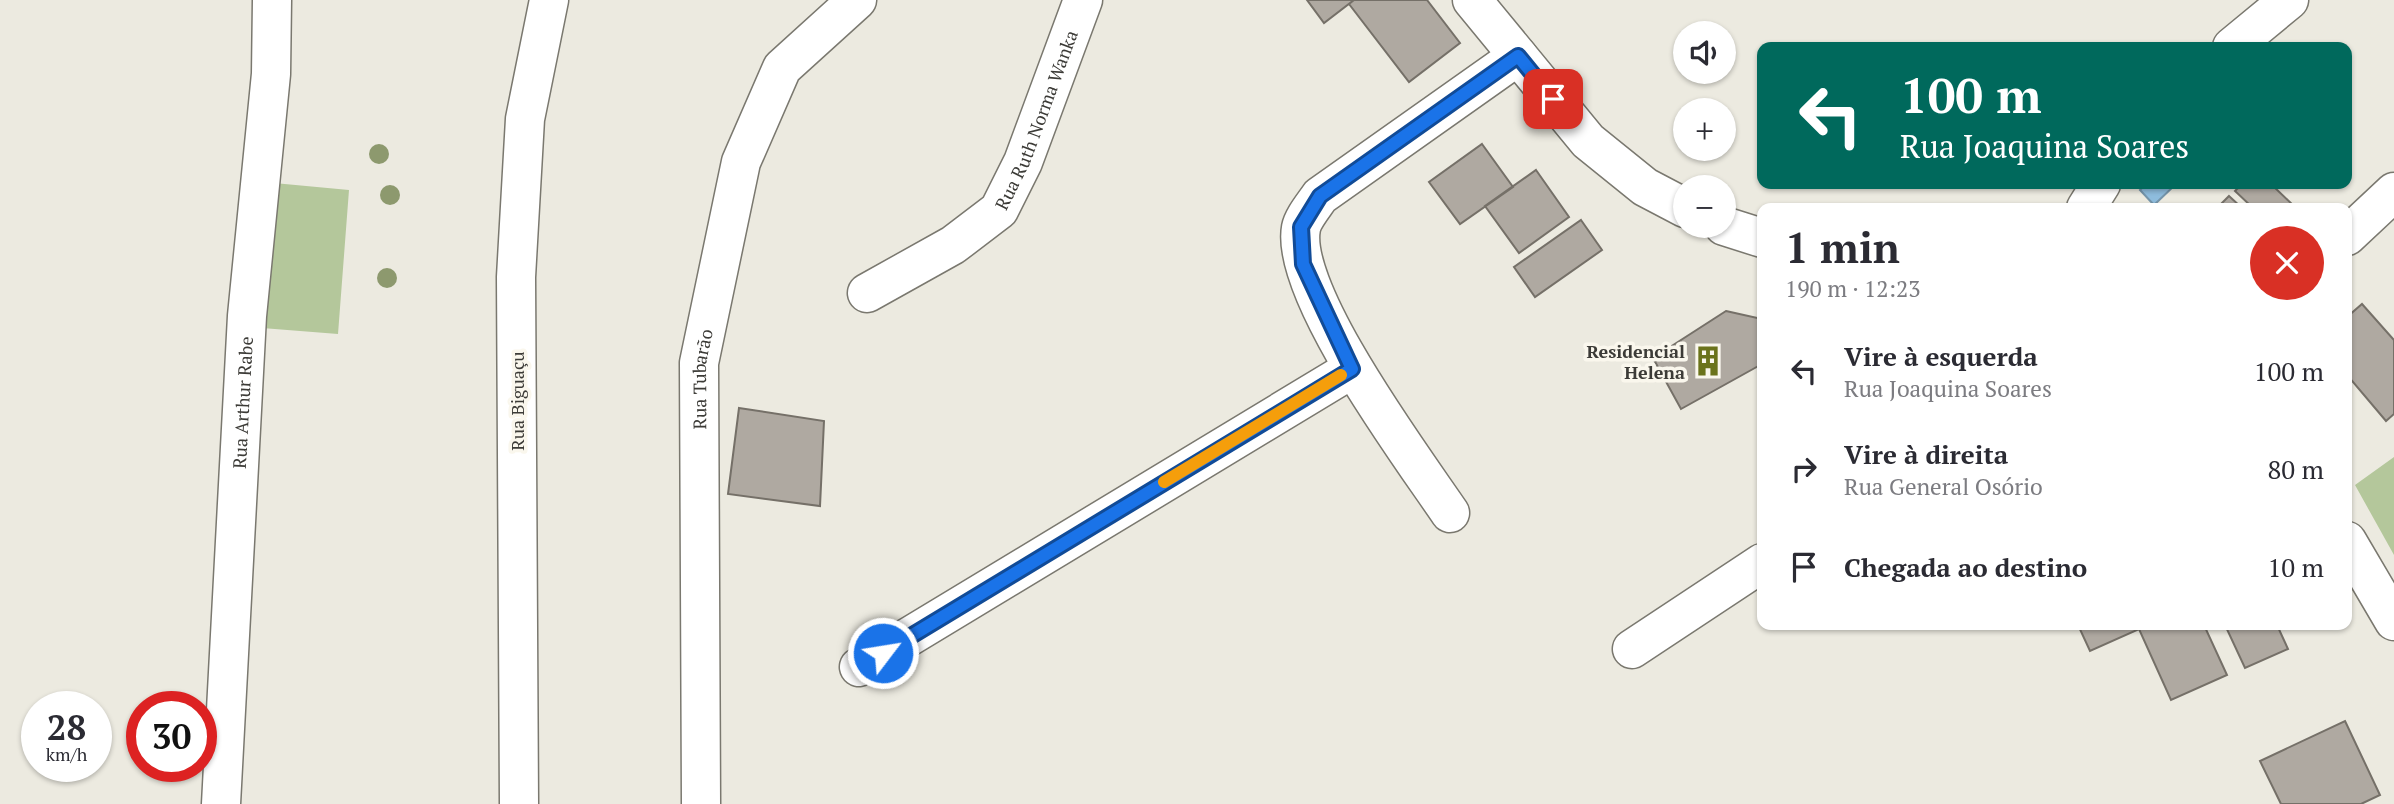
<!DOCTYPE html>
<html lang="pt">
<head>
<meta charset="utf-8">
<style>
  :root { --surface:#fff; --page:#f2f2f3; --text:#2b2b33; --muted:#7c7c81 }
  body { margin:0; font-family:"PT Serif",serif; background:var(--page); color:var(--text); height:100vh; display:flex; flex-direction:column; font-size:26px; white-space:nowrap }
  * { box-sizing:border-box; margin:0 }
  p { font-size:23px; color:var(--muted) }
  .icon { flex:none; width:38px; height:38px; fill:none; stroke:currentColor; stroke-width:2; stroke-linecap:round; stroke-linejoin:round }
  .map { position:relative; flex:1; overflow:hidden }
  .side { position:absolute; left:1757px; top:203px; width:595px; height:427px; display:flex; flex-direction:column; background:var(--surface); border-radius:14px; box-shadow:0 2px 5px #0004 }
  .side>* { flex:none }
  .top-card { position:absolute; left:1757px; top:42px; width:595px; height:147px; border-radius:14px; box-shadow:0 2px 5px #0004; background:#00695c; color:#fff; overflow:hidden }
  .buttons { position:absolute; left:1673px; top:21px; display:grid; gap:14px }
  .buttons a { display:grid; place-items:center; width:63px; height:63px; border-radius:50%; background:var(--surface); box-shadow:0 2px 5px #0004; font-size:35px }
  .speed { position:absolute; left:21px; top:691px; display:flex; gap:14px; font-size:35px; font-weight:700; text-align:center }
  .speed>* { display:grid; place-content:center; width:91px; height:91px; border-radius:50%; background:var(--surface); box-shadow:0 2px 5px #0004; line-height:1 }
  .speed small { font-size:18px; font-weight:400 }
  .speed .limit { border:10px solid #d22; background:#fff; color:#111 }
  .pin { position:absolute; display:grid; place-items:center; width:60px; height:60px; color:#fff; margin:-30px; border-radius:14px; box-shadow:0 4px 10px #0006 }
  .me { position:absolute; width:77px; margin:-38px; rotate:59deg; stroke-linejoin:round; filter:drop-shadow(0 0 5px #0008) }
  .turn { display:flex; align-items:center; gap:24px; height:147px; padding:0 28px; font-size:32px }
  .turn .icon { width:91px; height:91px; stroke-width:2.5 }
  .turn b { display:block; font-size:49px; line-height:60px }
  .round { display:grid; place-items:center; flex:none; width:74px; height:74px; border-radius:37px; background:var(--page) }
  .overview { display:flex; align-items:center; justify-content:space-between; height:119px; padding:0 28px }
  h1 { font-size:42px; font-weight:700; line-height:52px }
  ul { padding:0; list-style:none }
  li { display:flex; align-items:center; gap:21px; height:98px; padding:0 28px }
  li div { flex:1 }
  li b { display:block; font-size:26px }
  li em { font-style:normal }
  .map>svg:first-child { display:block }
  .green { fill:#b4c79b }
  .water { fill:#8ebcdd; stroke:#7595ab; stroke-width:2 }
  .building { fill:#afa9a1; stroke:#757068; stroke-width:2 }
  .lines { fill:none; stroke-linecap:round; stroke-linejoin:round }
  .minor-casing { stroke:#7a786f; stroke-width:41 }
  .major-casing { stroke:#7a786f; stroke-width:41 }
  .minor { stroke:#fff; stroke-width:38 }
  .major { stroke:#fff; stroke-width:38 }
  .tree { fill:#8d996e }
  .route-casing { stroke:#114b97; stroke-width:18 }
  .route { stroke:#1a73e8; stroke-width:12 }
  .slow { stroke:#f59e0b; stroke-width:12 }
  .labels { text-anchor:middle; dominant-baseline:central; stroke-width:7; stroke-linejoin:round; paint-order:stroke }
  .street-label { font-size:18px; fill:#3c3b37; stroke:#faf7ed }
  .poi-label { font-size:18px; font-weight:bold; fill:#3c3b37; stroke:#faf7ed; text-anchor:end }
</style>
</head>
<body>
<div class="map">
<svg width="2394" height="804" viewBox="0 0 2394 804">
  <rect width="100%" height="100%" fill="#eceae0"/>
  <!-- green -->
  <path class="green" d="M274 183 349 190 338 334 262 328Z
    M2394 457V555L2355 485Z"/>
  <!-- water -->
  <path class="water" d="M2146 184H2176L2154 205 2140 190Z"/>
  <!-- building -->
  <path class="building" d="M1307 0H1354L1324 23Z
    M1354 0H1427L1460 43 1409 82 1349 4Z
    M1482 144 1513 187 1460 224 1429 182Z
    M1536 170 1569 217 1519 253 1485 206Z
    M2242 184H2271L2296 208H2253L2235 191Z
    M2229 196 2242 208H2217Z
    M1581 220 1602 250 1535 297 1514 267Z
    M2362 304 2394 340V414L2386 421 2347 375V317Z
    M1726 311 1762 319V364L1681 409 1653 358Z
    M739 408 824 421 820 506 728 494Z
    M2078 625H2204L2227 675 2171 700 2139 629 2090 651Z
    M2225 625H2277L2288 649 2245 668Z
    M2345 721 2380 795 2361 804H2281L2260 761Z"/>
  <g class="lines">
    <!-- minor casing -->
    <g class="minor-casing">
      <g id="minor">
        <path d="M2232 47 2289 0"/>
        <path d="M2086 208 2101 184"/>
        <path d="M2347 236 2394 192"/>
        <path id="s1" d="M867 293 953 245 999 210 1023 162 1083 0"/>
        <path d="M1450 513C1412 457 1289 292 1301 228 1303 218 1314 205 1320 196L1518 56"/>
        <path d="M1632 649 1762 563"/>
        <path d="M859 667 1352 369"/>
        <path id="s2" d="M221 804 247 316 271 74 272 0"/>
        <path d="M519 804 516 277 525 119 549 0"/>
        <path id="s3" d="M701 804 699 363 741 162 782 68 857 0"/>
      </g>
    </g>
    <!-- major casing -->
    <g class="major-casing">
      <path id="major" d="M1472 0 1588 141 1645 187 1685 208
        M1724 226 1762 238
        M2347 541 2394 621"/>
    </g>
    <!-- minor -->
    <use href="#minor" class="minor"/>
    <!-- major -->
    <use href="#major" class="major"/>
  </g>
  <!-- trees -->
  <g class="tree">
    <circle cx="379" cy="154" r="10"/>
    <circle cx="390" cy="195" r="10"/>
    <circle cx="387" cy="278" r="10"/>
  </g>
  <g class="lines">
    <!-- route casing -->
    <g class="route-casing">
      <path id="route" d="M883 653 1352 369 1303 264 1301 227 1320 196 1518 56 1553 99"/>
    </g>
    <!-- route -->
    <use href="#route" class="route"/>
    <!-- slow -->
    <path class="slow" d="M1164 482 1341 375"/>
  </g>
  <!-- icons -->
  <defs>
    <g id="building-bare" transform="scale(2.415)"><path d="M-4-6H4V6H1V3H-1V6H-4ZM-2.5-4.3h1.7v1.8h-1.7ZM.8-4.3h1.7v1.8H.8ZM-2.5-1h1.7V.8h-1.7ZM.8-1h1.7V.8H.8Z" fill="#6b731b" stroke="#faf7ed" stroke-width="2.5" paint-order="stroke"/></g>
  </defs>
  <g fill-rule="evenodd">
    <use href="#building-bare" x="1708" y="361"/>
  </g>
  <g class="labels">
    <!-- street labels -->
    <g class="street-label">
      <text stroke="none"><textPath href="#s1" startOffset="254">Rua Ruth Norma Wanka</textPath></text>
      <text stroke="none"><textPath href="#s3" startOffset="425">Rua Tubarão</textPath></text>
      <text transform="translate(517 401) rotate(-90)">Rua Biguaçu</text>
      <text stroke="none"><textPath href="#s2" startOffset="402">Rua Arthur Rabe</textPath></text>
    </g>
    <!-- poi labels -->
    <g class="poi-label">
      <text x="1685" y="351">Residencial<tspan x="1685" dy="21">Helena</tspan></text>
    </g>
  </g>
</svg>
<div class="buttons">
<a><svg class="icon" aria-label="sound" viewBox="0 0 24 24"><path d="M4 9h4l5-4v14l-5-4H4zM17 9q2 3 0 6"/></svg></a>
<a>+</a>
<a>−</a>
</div>
<div class="speed"><div>28<small>km/h</small></div><div class="limit">30</div></div>
<div class="pin" style="left:1553px;top:99px;background:#d93025"><svg class="icon" aria-label="arrive" viewBox="0 0 24 24"><path d="M6 21V4h12l-3 4 3 4H6"/></svg></div>
<svg class="me" style="left:883px;top:653px" viewBox="-20 -20 40 40"><circle r="17" fill="#1a73e8" stroke="#fff" stroke-width="3"/><path d="M0-11L8 9 0 5-8 9z" fill="#fff"/></svg>
<div class="top-card">
<div class="turn"><svg class="icon" aria-label="left" viewBox="0 0 24 24"><path d="M17 20v-9H6M10 6l-5 5 5 5"/></svg><div><b>100 m</b>Rua Joaquina Soares</div></div>
</div>
<section class="side">
<div class="overview"><div><h1>1 min</h1><p>190 m · 12:23</p></div><a class="round" style="background:#d93025;color:#fff"><svg class="icon" aria-label="close" viewBox="0 0 24 24"><path d="M6 6l12 12M18 6L6 18"/></svg></a></div>
<ul>
<li><svg class="icon" aria-label="left" viewBox="0 0 24 24"><path d="M17 20v-9H6M10 6l-5 5 5 5"/></svg><div><b>Vire à esquerda</b><p>Rua Joaquina Soares</p></div><em>100 m</em></li>
<li><svg class="icon" aria-label="right" viewBox="0 0 24 24"><path d="M7 20v-9h11M14 6l5 5-5 5"/></svg><div><b>Vire à direita</b><p>Rua General Osório</p></div><em>80 m</em></li>
<li><svg class="icon" aria-label="arrive" viewBox="0 0 24 24"><path d="M6 21V4h12l-3 4 3 4H6"/></svg><div><b>Chegada ao destino</b></div><em>10 m</em></li>
</ul>
</section>
</div>
</body>
</html>
